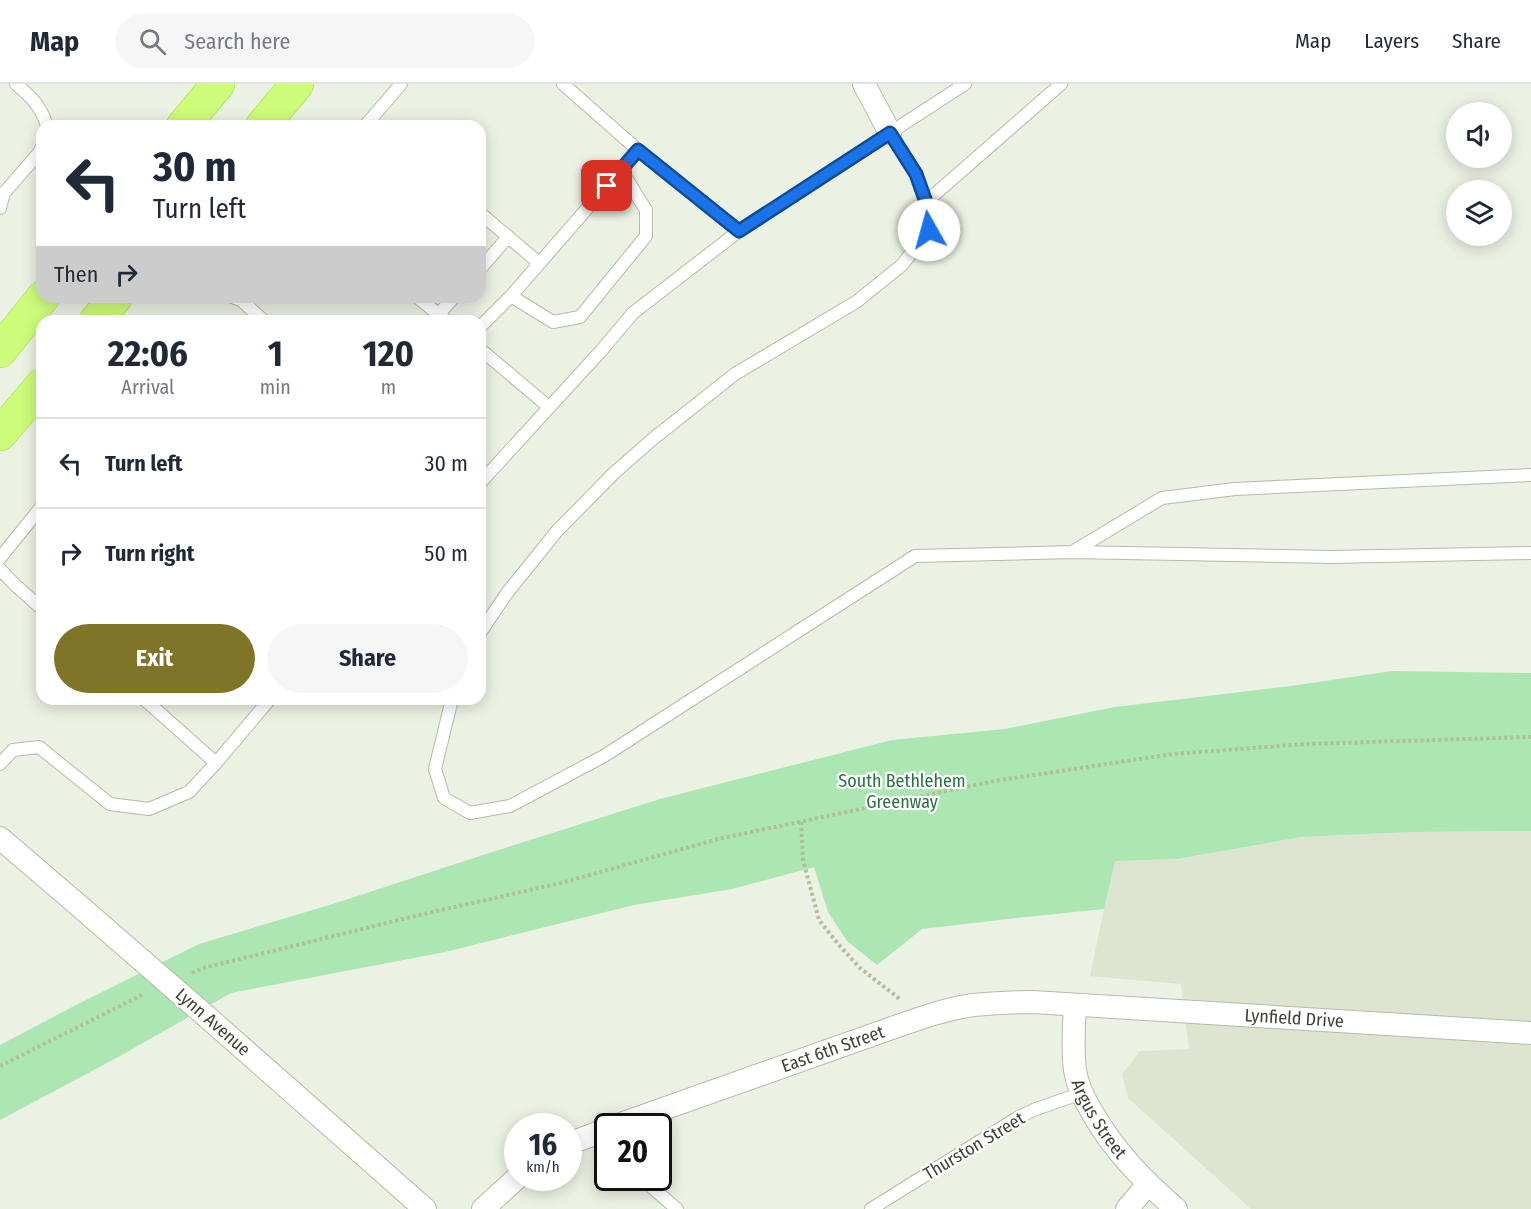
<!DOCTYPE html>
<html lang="en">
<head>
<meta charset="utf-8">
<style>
  :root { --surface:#fff; --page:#f6f6f7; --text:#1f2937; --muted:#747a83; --line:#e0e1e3; --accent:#807527 }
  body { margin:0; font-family:"Fira Sans Condensed",sans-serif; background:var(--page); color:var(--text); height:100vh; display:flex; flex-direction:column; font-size:22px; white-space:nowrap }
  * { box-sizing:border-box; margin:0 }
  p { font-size:20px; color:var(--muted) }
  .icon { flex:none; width:33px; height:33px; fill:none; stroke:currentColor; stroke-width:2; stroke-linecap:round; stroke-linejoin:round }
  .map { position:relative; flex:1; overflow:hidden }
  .drawer { position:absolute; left:36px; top:231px; width:450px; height:390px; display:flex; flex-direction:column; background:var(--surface); border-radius:18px; box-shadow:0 3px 15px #0003 }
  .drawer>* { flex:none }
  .guide { position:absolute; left:36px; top:36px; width:450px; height:183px; border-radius:18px; box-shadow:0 3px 15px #0003; background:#fff; color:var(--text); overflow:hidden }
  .buttons { position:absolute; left:1446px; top:18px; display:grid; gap:12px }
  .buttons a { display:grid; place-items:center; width:66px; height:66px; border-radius:50%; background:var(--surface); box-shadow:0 3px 15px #0003; font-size:30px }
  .speed { position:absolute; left:504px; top:1029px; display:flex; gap:12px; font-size:30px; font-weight:700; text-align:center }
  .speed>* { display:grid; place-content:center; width:78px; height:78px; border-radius:50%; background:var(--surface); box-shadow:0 3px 15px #0003; line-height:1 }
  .speed small { font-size:15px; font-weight:400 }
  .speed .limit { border:3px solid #111; border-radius:9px; background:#fff; color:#111 }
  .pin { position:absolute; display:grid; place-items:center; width:51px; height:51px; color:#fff; margin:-26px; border-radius:12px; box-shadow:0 3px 9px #0006 }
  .me { position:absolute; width:66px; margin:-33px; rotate:353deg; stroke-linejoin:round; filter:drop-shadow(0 0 4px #0008) }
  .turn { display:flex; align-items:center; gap:21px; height:126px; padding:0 18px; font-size:27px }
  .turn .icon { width:78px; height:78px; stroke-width:2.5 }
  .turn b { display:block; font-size:42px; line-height:51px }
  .then { display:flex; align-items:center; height:57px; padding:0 18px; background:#0003; gap:12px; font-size:22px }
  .eta { display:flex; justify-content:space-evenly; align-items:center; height:102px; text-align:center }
  .eta b { font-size:36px; font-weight:700; line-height:42px }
  .primary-button { display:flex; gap:12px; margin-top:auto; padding:12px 18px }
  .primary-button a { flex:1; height:69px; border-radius:36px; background:var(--accent); color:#fff; font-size:24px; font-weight:700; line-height:69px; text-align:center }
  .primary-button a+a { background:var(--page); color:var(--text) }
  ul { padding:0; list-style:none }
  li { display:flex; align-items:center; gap:18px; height:90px; padding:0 18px; border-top:2px solid var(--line) }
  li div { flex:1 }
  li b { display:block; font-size:22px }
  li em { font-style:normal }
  header { display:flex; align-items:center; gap:36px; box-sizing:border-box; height:84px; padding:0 30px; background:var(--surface); border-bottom:2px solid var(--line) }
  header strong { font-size:28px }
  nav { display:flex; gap:33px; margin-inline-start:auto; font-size:21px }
  .search { width:420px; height:54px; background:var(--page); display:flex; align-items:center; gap:15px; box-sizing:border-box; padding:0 21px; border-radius:33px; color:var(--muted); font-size:22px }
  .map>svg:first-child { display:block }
  .residential { fill:#dde5d1 }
  .green { fill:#abe6b3 }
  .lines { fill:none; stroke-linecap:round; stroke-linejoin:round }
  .service-casing { stroke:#b4bca5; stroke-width:14 }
  .minor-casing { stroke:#b4bca5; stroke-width:24 }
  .trunk-casing { stroke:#a5db33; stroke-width:34 }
  .path { stroke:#b1be97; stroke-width:4; stroke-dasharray:3 3; stroke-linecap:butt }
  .service { stroke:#fff; stroke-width:12 }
  .minor { stroke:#fff; stroke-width:22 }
  .trunk { stroke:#ccfc7a; stroke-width:33 }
  .minor-bridge-casing { stroke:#b4bca5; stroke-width:24; stroke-linecap:butt }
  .minor-bridge { stroke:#fff; stroke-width:22 }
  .route-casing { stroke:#114b97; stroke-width:15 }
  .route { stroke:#1a73e8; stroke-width:10 }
  .labels { text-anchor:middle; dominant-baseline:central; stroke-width:4.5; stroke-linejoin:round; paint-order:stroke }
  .park-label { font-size:18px; fill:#28733f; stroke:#fff }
  .street-label { font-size:18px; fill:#3e4233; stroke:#fff }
</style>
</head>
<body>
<header>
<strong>Map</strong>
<div class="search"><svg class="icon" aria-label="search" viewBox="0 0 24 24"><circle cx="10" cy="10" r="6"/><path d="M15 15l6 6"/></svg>Search here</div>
<nav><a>Map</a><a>Layers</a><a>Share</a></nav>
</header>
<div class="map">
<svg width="1531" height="1125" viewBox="0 0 1531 1125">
  <rect width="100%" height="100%" fill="#ebf1e3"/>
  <!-- residential -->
  <path class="residential" d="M1531 747V1125H1251L1128 1014 1122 990 1140 967 1189 965 1181 900 1090 892 1114 777 1177 775 1301 753 1412 748Z"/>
  <!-- green -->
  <path class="green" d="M1392 587 1531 589V747L1412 748 1301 753 1177 775 1115 777 1104 825 1016 834 922 845 877 881 847 857 828 828 814 783 732 805 634 821 445 868 231 909 120 972 0 1036V961L80 919 199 860 333 820 486 770 660 715 892 656 1005 645 1115 623 1291 602Z"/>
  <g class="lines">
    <!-- service casing -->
    <g class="service-casing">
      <path id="service" d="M16 0C31 13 41 22 47 42
        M563 0 638 66
        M365 42 401 0
        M0 110 4 109 38 70 42 63
        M926 118 1061 0
        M0 124 4 109
        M480 129 539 179
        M480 185 508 153
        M511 212 553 238 580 233 646 152V126L621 86
        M232 213 241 216 264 237
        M417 213 447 237
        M439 230 454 213
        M480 243 511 212 638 66 739 147
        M480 265 549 323
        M480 399 600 268 633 229 739 147 965 0
        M1074 467 1162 414 1235 405 1531 391
        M0 474 42 422
        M0 485 13 499 42 525
        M480 549 507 509 557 447 614 389 654 354 735 290 856 218 902 181 929 146 926 118 916 90 890 49
        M144 615 216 679
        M452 615 435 685 444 714 470 729 510 722 604 672 915 472 1073 468 1331 473 1531 469
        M0 680 13 666 39 663 110 720 149 725 189 708 216 679 270 615
        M593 1050 608 1064
        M641 1094 677 1125
        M871 1125 1017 1034 1036 1025 1082 1009"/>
    </g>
    <!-- minor casing -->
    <g class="minor-casing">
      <g id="minor">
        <path d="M864 0 890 49"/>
        <path d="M0 754 77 820"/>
        <path id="s1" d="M1075 921C1074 942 1072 964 1075 986 1077 1001 1084 1015 1092 1028 1114 1067 1143 1096 1176 1125"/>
        <path d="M206 932 425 1125"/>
        <path id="s2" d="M615 1042 892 944C918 935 945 925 973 921 993 919 1013 918 1033 918L1531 949"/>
        <path d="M568 1060 608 1045"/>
        <path d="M483 1125 518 1093"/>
        <path d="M1127 1125 1148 1100"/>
      </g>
    </g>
    <!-- trunk casing -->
    <g class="trunk-casing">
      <path id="trunk" d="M183 42 218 0
        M262 42 297 0
        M96 237 116 213
        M0 267 43 213
        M0 350 42 301"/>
    </g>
    <!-- path -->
    <path class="path" d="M801 738 803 776 819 836 838 860 860 884 901 916
      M192 889 203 884 415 832 561 799 718 755 994 697 1173 670 1306 660 1531 653
      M0 982 144 910"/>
    <!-- service -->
    <use href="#service" class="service"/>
    <!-- minor -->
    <use href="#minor" class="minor"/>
    <!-- trunk -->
    <use href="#trunk" class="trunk"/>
    <!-- minor-bridge casing -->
    <g class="minor-bridge-casing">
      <path id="minor-bridge" d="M77 820 206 932"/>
    </g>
    <!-- minor-bridge -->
    <use href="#minor-bridge" class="minor-bridge"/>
  </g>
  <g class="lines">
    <!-- route casing -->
    <g class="route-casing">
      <path id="route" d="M607 102 638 66 739 147 890 49 916 90 926 118 929 146"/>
    </g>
    <!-- route -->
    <use href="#route" class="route"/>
  </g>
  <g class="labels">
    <!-- park labels -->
    <g class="park-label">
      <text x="902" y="697">South Bethlehem<tspan x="902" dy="21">Greenway</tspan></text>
    </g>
    <!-- street labels -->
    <g class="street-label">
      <text stroke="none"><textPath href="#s2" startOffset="700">Lynfield Drive</textPath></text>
      <text transform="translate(213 938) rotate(41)">Lynn Avenue</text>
      <text stroke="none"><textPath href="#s2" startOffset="231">East 6th Street</textPath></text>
      <text stroke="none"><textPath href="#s1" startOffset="120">Argus Street</textPath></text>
      <text transform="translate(974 1062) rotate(-31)">Thurston Street</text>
    </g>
  </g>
</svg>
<div class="buttons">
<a><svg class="icon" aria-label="sound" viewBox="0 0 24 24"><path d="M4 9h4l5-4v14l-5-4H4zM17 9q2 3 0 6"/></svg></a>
<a><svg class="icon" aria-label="layers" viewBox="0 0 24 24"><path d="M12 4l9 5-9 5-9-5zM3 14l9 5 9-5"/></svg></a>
</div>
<div class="speed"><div>16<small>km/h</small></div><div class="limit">20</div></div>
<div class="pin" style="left:607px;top:102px;background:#d93025"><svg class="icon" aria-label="arrive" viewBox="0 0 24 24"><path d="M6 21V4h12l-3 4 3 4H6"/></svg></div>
<svg class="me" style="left:929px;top:146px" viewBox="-20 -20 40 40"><circle r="19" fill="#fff"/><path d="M0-13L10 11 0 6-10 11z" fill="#1a73e8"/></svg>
<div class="guide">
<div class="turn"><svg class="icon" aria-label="left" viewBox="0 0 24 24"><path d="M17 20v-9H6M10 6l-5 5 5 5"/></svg><div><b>30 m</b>Turn left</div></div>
<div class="then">Then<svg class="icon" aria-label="right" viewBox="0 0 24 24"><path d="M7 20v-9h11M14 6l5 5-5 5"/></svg></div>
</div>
<section class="drawer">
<div class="eta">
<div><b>22:06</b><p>Arrival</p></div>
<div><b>1</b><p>min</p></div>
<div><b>120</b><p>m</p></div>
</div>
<ul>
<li><svg class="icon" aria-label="left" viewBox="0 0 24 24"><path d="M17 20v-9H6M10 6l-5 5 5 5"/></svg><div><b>Turn left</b></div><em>30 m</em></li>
<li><svg class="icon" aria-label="right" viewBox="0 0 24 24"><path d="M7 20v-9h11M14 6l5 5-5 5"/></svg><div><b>Turn right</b></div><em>50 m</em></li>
</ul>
<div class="primary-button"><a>Exit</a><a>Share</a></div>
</section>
</div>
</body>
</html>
